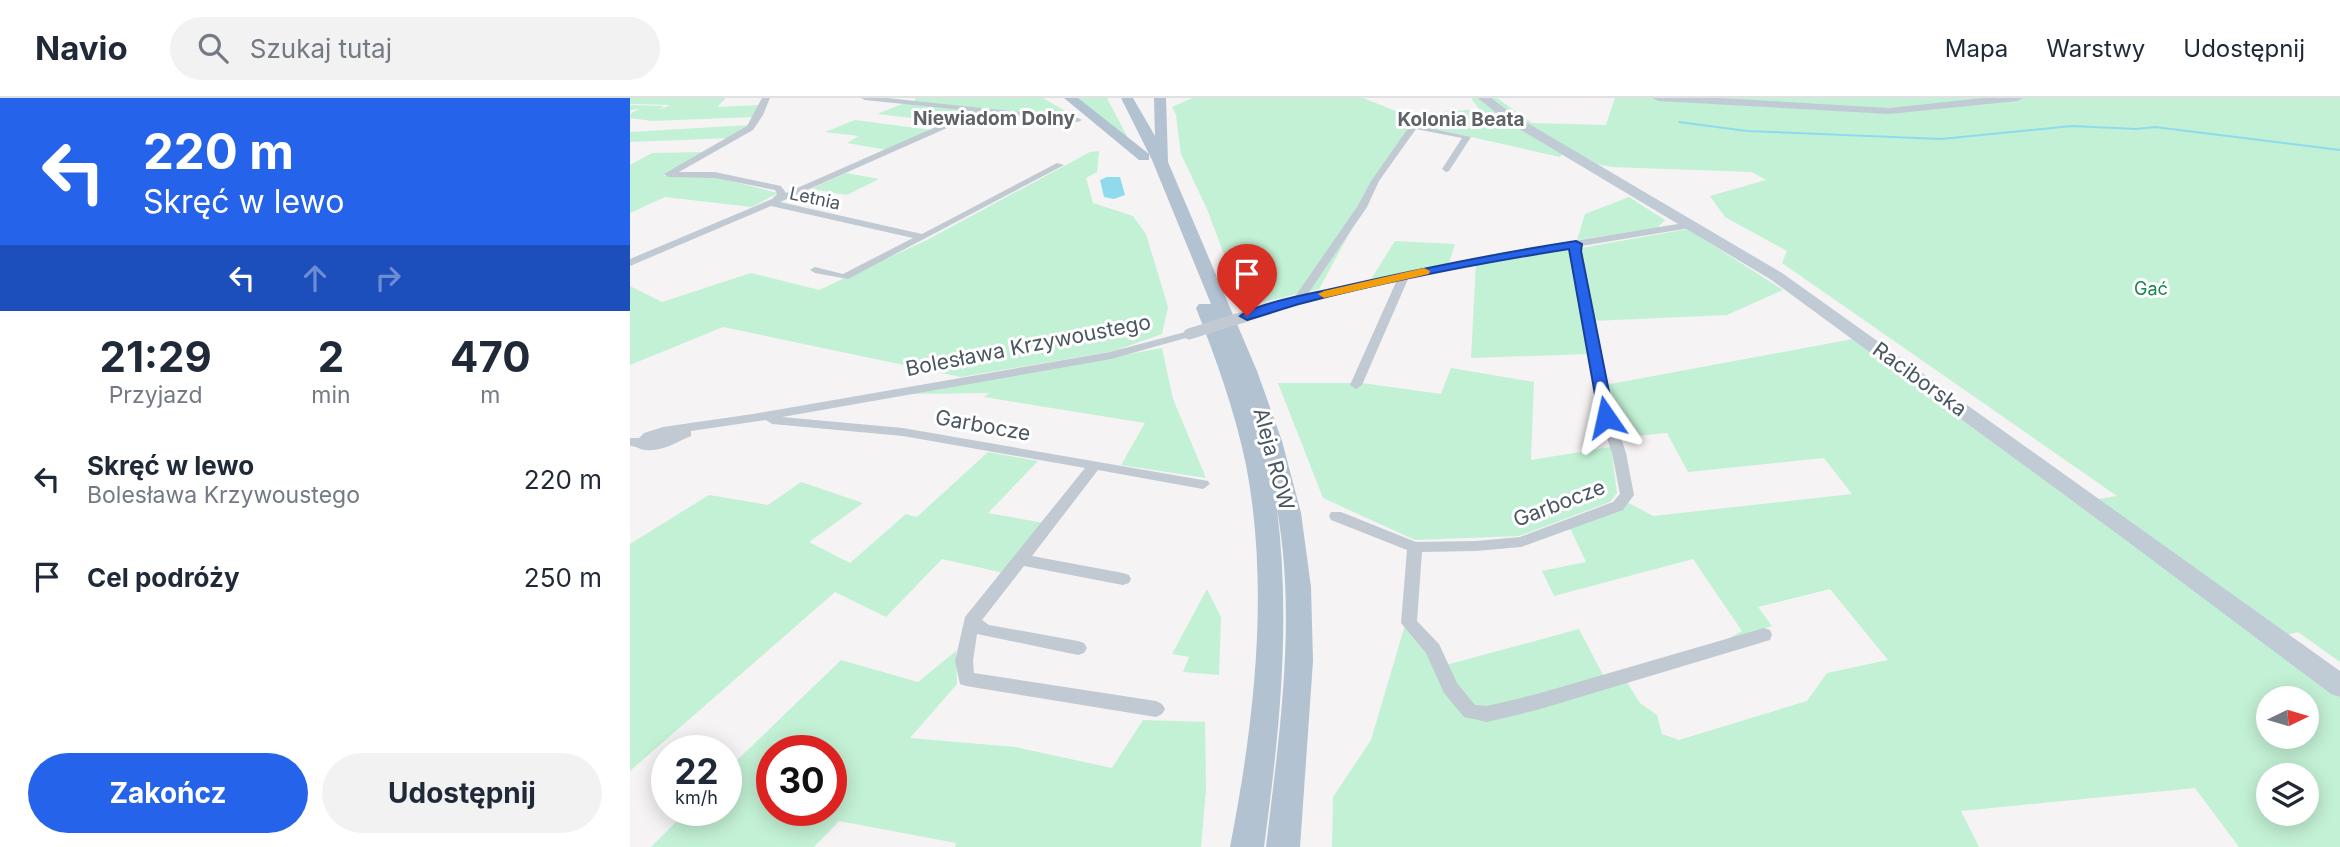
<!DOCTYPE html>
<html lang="pl">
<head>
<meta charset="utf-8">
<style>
  :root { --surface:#fff; --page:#f2f2f3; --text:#1f2937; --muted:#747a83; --line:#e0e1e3; --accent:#2563eb }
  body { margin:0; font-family:Inter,sans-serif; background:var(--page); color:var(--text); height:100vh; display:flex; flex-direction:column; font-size:26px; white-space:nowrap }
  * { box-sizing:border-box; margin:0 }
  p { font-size:23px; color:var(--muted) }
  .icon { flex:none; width:38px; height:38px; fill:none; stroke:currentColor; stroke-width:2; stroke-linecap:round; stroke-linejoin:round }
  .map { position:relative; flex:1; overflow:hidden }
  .side { display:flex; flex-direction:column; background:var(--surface); width:630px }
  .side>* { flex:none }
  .hud { background:#2563eb; color:#fff; overflow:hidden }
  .needle { width:46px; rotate:85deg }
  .tools { position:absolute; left:1626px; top:588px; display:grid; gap:14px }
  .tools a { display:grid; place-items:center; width:63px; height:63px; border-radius:50%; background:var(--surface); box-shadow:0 4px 18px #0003; font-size:35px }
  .speed { position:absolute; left:21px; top:637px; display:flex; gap:14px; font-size:35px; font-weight:700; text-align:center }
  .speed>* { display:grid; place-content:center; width:91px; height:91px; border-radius:50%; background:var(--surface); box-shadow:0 4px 18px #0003; line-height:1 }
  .speed small { font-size:18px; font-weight:400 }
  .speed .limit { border:10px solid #d22; background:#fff; color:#111 }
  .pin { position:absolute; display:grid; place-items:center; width:60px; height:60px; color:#fff; margin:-72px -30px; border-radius:50% 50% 50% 0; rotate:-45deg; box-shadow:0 0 7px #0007 }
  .pin .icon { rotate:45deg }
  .me { position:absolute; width:77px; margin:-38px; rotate:349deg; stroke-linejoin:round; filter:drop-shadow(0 0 5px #0008) }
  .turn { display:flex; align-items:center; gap:24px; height:147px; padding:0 28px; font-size:32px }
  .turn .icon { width:91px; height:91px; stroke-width:2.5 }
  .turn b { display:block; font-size:49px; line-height:60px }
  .lanes { display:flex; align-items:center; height:66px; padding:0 28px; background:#0003; justify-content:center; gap:35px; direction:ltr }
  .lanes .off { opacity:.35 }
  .eta { display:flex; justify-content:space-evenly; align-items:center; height:119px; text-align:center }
  .eta b { font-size:42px; font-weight:700; line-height:49px }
  .button { display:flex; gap:14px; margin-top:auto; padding:14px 28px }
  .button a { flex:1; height:80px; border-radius:42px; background:var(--accent); color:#fff; font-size:28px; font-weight:700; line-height:80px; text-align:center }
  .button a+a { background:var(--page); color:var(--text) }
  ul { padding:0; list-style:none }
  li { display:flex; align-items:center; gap:21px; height:98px; padding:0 28px }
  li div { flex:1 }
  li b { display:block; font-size:26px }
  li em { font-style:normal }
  header { display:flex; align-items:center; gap:42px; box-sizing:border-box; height:98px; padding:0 35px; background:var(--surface); border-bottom:2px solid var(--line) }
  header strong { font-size:33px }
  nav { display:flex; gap:38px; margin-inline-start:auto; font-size:24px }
  .search { width:490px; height:63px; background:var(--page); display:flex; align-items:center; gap:18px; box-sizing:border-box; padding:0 24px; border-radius:38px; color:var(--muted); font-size:26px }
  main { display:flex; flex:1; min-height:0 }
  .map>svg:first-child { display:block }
  .green { fill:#c3f1d5; fill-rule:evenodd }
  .water { fill:#90daee }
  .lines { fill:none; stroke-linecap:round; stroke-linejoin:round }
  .stream { stroke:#90daee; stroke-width:2 }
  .street { fill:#c1cad2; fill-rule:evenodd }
  .secondary { fill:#c1cbd6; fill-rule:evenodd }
  .primary { fill:#b3c2d1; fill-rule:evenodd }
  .street-bridge { stroke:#c1cad2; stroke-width:11 }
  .route { fill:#2563eb; stroke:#184099; stroke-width:2 }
  .slow { fill:#f59e0b }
  .labels { text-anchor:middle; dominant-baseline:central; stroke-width:6; stroke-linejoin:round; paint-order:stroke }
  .far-street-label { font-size:18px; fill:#4a5661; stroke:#fff }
  .far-park-label { font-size:18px; fill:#17864f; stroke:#fff }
  .far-neighbourhood-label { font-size:19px; font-weight:bold; fill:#5f6368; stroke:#fff }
  .street-label { font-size:21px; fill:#4a5661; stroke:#fff }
</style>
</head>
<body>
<header>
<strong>Navio</strong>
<div class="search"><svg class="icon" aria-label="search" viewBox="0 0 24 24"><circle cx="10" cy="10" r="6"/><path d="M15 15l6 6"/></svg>Szukaj tutaj</div>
<nav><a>Mapa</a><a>Warstwy</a><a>Udostępnij</a></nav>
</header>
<main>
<section class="side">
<div class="hud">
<div class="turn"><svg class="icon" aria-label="left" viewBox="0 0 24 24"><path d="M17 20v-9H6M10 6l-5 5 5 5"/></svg><div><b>220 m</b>Skręć w lewo</div></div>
<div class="lanes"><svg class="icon" aria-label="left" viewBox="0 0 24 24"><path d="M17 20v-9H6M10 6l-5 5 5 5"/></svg><svg class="icon off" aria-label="ahead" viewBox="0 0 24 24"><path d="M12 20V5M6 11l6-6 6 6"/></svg><svg class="icon off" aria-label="right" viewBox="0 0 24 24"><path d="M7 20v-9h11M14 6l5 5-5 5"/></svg></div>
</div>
<div class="eta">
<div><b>21:29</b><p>Przyjazd</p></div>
<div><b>2</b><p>min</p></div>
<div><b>470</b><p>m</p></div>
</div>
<ul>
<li><svg class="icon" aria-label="left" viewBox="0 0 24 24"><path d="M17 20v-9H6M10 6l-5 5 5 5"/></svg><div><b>Skręć w lewo</b><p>Bolesława Krzywoustego</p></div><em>220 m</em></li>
<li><svg class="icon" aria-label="arrive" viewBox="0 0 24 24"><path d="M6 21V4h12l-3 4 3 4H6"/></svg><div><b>Cel podróży</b></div><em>250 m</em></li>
</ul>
<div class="button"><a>Zakończ</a><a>Udostępnij</a></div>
</section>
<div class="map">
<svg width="1710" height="749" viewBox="0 0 1710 749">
  <rect width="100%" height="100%" fill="#f5f3f3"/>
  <!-- green -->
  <path class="green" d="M0 0H96L87 9 130 7 124 19 22 23 0 20 1 15 10 11 0 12V7L34 8 29 12 40 7 0 6Z
    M285 0H413L449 21 285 3Z
    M445 0H477L499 42Z
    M562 0H733L776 17 849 11 841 0H867L902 25 976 27 985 0H1710V564L1668 534 1635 543 1710 599V749H1609L1565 690 1331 713 1349 749H702L703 699 741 642 775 527 791 543 840 618 996 583 1010 605 1027 617 1032 636 1049 642 1177 603 1197 575 1258 562 1200 491 1128 509 1142 528 1090 545 1112 533 1063 461 924 498 912 473 956 464 940 430 999 405 1023 418 1222 396 1194 360 1058 374 1037 335 989 339 975 287 1223 241 1445 405 1487 398 1152 165 1157 153 1095 119 1080 98 1136 82 1122 74 981 69 967 66 937 50 930 59 783 26 739 87 727 109 731 114 689 191 632 204 595 159 577 111 551 56 546 17 542 9ZM1638 600H1676V639H1638ZM1638 677H1676V716H1638Z
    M275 5 347 12 317 24 247 16Z
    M225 22 301 32 257 52 217 45 229 38 195 34Z
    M120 27 101 40 0 44V34Z
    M469 53 467 74 456 80 463 105 503 118 516 136 538 209 532 236 484 253 331 279 93 229 0 267V188L32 204 121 175 189 192 297 142 460 54Z
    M75 54 33 78 84 79 148 95 122 109 35 99 0 115V67L22 55Z
    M216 75 249 81 217 97 181 91Z
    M999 99 1035 122 1027 130 947 142 955 116Z
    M1058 131 1153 192 1097 217 962 223 951 150Z
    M765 143 825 146 819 165 741 181Z
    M940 149 958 256 841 260 846 165Z
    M532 250 543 301 576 380 491 367 515 325 354 299 359 295 282 296Z
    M821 270 904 284 901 362 981 349 987 395 980 404 889 438 785 442 693 400 648 285H732L811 296Z
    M358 354 408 363 358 415 414 425 374 475 312 461 256 519 205 494 0 673V446L79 397 138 407 171 384 233 405 179 444 220 465 276 416 287 419Z
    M577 491 591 519 589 577 553 574 559 559 542 556Z
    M949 531 974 579 862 611 841 609 816 567Z
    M326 553 327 586 280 640 385 649 482 670 513 622 575 624 576 691 571 749H325L326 745 209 723 184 749H21L58 712H96V673L211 562 288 584ZM142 653H201V712H142Z"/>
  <!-- water -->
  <path class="water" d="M477 79H490L495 97 484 101 474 99 470 82Z"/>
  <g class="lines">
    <!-- stream -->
    <path class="stream" d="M1049 24 1117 33 1311 41 1442 28 1506 31 1525 29 1710 52"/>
    <!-- street -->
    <path class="street" d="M132 0H140L133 17 123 32 49 74H85L151 88 156 95 342 13 235 2 231 0H257L448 20 452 22 448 24 353 14 150 104 292 136 427 65 434 67 218 181 185 175 180 172 185 169 213 176 283 140 141 108 0 168V161L142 101 147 96 145 92 85 80 38 79 34 76 117 28Z
      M781 26 841 39 819 73 816 74 812 71 832 40 786 31 749 83 737 109 677 197 859 157 1060 124 1065 127 1060 130 951 148 984 319 996 355 1004 397 993 412 891 449 846 453 792 454 787 523 809 546 827 585 845 607 857 608 907 596 1134 530 1140 532 1142 537 1140 542 907 612 857 624 834 619 814 595 796 555 771 525 777 452 701 422 699 418 701 414H711L786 444 846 443 890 439 983 404 990 396 982 355 970 319 940 150 859 163 778 181 732 287 726 291 720 287 766 184 671 205 617 221 611 218 664 200 727 109 741 83Z
      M559 233 565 236 563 238 481 261 152 319 273 330 578 383 580 386 573 391 468 372 402 458 493 475 499 477 501 481 499 485 493 487 394 468 352 522 359 527 448 543 454 545 457 550 454 555 448 557 347 536 343 563 344 575 526 603 532 606 535 611 532 616 526 619 336 588 330 586 325 563 335 519 455 370 273 338 142 326 136 322 61 333V338C46 344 32 354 16 352 9 352 8 348 0 348V340H9L14 335 33 329 123 316 480 254Z"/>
    <!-- secondary -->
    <path class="secondary" d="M848 0H861L884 17 1152 175 1710 573V599L1701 596 1493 440 1140 181 876 23Z
      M1022 0H1089L1259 10 1353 0H1393L1387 3 1259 16 1028 3Z"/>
    <!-- primary -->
    <path class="primary" d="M434 0H448L519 56V62H509Z
      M491 0H503L525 38 524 0H536L538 64 627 273 652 343 671 415 681 489 683 563 670 749H636C649 638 667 523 647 411 660 516 651 621 637 726L634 749H600C624 626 640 491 616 367 605 313 586 261 566 210L569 206H581L522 62Z"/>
    <!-- street-bridge -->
    <path class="street-bridge" d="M559 236 617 218"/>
  </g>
  <!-- route -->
  <path class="route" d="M946 143 952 146 951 153 984 319 976 324 969 319 939 151C850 165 761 182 673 205 654 210 635 217 617 222L610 218C624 206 677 196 697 192 780 173 862 156 946 143Z"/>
  <!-- slow -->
  <path class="slow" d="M794 170 800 173 799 176 694 200 688 196 694 193Z"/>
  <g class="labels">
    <!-- far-street labels -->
    <g class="far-street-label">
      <text transform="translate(185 100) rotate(12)">Letnia</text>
    </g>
    <!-- far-park labels -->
    <g class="far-park-label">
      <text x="1521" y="190">Gać</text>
    </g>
    <!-- far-neighbourhood labels -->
    <g class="far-neighbourhood-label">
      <text x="364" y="20">Niewiadom Dolny</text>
      <text x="831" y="21">Kolonia Beata</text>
    </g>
    <!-- street labels -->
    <g class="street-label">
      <text transform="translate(398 247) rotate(-11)">Bolesława Krzywoustego</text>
      <text transform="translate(1290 281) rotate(36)">Raciborska</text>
      <text transform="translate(353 327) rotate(10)">Garbocze</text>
      <text transform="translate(644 361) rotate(75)">Aleja ROW</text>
      <text transform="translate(929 405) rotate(-21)">Garbocze</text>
    </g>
  </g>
</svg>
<div class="tools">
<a><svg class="needle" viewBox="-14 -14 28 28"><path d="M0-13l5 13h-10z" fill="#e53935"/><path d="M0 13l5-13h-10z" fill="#747a83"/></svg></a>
<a><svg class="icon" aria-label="layers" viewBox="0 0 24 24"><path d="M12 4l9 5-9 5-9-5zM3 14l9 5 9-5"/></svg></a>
</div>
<div class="speed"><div>22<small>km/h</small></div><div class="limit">30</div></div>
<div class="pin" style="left:617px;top:218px;background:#d93025"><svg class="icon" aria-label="arrive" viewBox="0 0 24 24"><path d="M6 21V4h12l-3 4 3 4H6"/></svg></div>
<svg class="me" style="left:976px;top:319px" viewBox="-20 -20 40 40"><path d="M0-17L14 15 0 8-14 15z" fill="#2563eb" stroke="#fff" stroke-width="4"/></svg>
</div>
</main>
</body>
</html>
